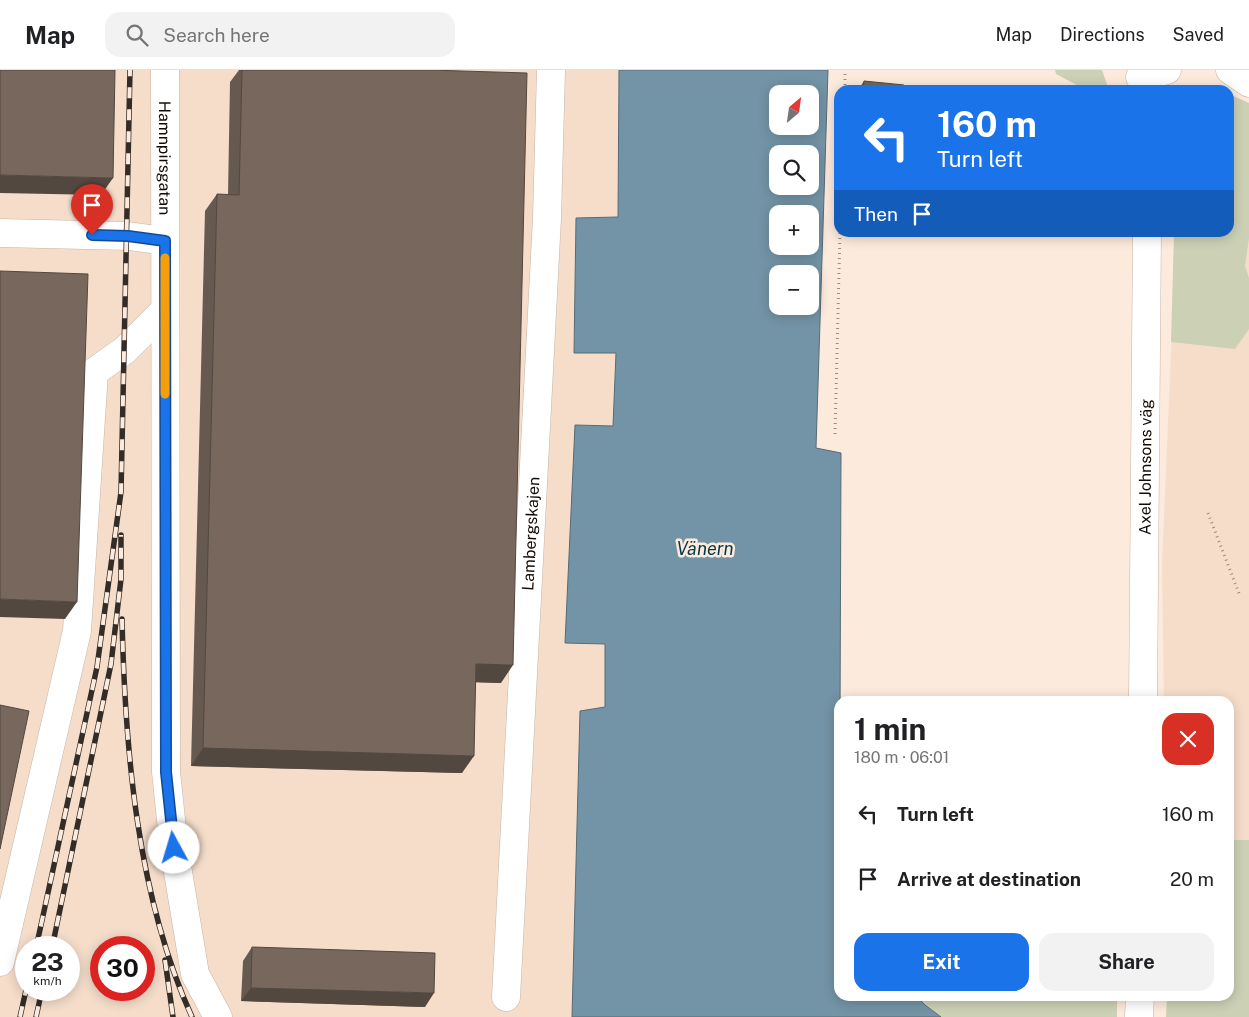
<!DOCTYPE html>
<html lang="en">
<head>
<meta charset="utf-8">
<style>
  :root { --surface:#fff; --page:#f2f2f2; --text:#202124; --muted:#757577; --line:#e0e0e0; --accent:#1a73e8 }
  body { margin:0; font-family:"Public Sans",sans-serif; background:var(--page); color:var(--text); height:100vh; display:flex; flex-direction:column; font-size:19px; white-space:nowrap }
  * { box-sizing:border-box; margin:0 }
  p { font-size:16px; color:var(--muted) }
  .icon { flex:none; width:28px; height:28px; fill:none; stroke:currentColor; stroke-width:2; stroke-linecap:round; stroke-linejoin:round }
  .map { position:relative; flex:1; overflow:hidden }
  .panel { position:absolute; left:834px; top:626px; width:400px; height:305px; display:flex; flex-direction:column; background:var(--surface); border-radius:15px; box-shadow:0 2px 12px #0003 }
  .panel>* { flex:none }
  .guide { position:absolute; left:834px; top:15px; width:400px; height:152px; border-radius:15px; box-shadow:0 2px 12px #0003; background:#1a73e8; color:#fff; overflow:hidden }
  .needle { width:32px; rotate:29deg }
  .tools { position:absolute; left:769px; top:15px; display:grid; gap:10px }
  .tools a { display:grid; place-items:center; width:50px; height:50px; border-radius:10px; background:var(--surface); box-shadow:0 2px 12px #0003; font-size:25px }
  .speed { position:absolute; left:15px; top:866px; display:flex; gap:10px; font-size:25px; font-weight:700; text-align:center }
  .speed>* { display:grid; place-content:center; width:65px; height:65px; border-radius:50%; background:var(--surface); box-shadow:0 2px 12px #0003; line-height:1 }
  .speed small { font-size:12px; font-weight:400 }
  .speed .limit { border:8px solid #d22; background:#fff; color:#111 }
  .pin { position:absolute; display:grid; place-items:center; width:42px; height:42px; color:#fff; margin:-51px -21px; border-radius:50% 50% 50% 0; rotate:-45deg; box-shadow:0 0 5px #0007 }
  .pin .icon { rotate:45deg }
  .me { position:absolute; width:55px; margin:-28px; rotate:354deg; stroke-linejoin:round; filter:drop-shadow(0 0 4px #0008) }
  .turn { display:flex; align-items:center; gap:18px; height:105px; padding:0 20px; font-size:22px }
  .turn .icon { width:65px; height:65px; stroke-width:2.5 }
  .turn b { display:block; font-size:35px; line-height:42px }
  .then { display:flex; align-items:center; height:48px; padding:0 20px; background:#0003; gap:10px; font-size:19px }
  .round { display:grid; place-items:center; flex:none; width:52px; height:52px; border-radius:15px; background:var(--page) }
  .summary { display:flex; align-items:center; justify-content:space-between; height:85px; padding:0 20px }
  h1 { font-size:30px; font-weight:700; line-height:38px }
  .cta { display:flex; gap:10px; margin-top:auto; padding:10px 20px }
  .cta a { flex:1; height:58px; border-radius:15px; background:var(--accent); color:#fff; font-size:20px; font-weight:700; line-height:58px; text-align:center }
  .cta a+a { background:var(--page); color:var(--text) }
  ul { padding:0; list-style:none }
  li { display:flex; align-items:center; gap:15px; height:65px; padding:0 20px }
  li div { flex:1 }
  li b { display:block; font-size:19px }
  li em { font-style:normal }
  header { display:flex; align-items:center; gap:30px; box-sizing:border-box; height:70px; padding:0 25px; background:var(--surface); border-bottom:1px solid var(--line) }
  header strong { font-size:24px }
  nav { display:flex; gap:28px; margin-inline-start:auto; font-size:18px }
  .search { width:350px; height:45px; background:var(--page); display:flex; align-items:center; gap:12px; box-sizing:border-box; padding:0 18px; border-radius:15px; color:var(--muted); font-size:19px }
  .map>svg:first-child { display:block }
  .built { fill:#f5ddca; fill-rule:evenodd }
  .green { fill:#ccd0b5 }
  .water { fill:#7394a6; stroke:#566b76; fill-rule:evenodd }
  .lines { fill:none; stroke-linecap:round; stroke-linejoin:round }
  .minor-casing { stroke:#c6b5a8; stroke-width:29 }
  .path { stroke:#9a8d83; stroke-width:3; stroke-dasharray:1 4; stroke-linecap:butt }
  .minor { stroke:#fff; stroke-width:28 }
  .rail-casing { stroke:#342c27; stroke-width:5.5 }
  .rail { stroke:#fceadc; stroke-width:4; stroke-dasharray:11; stroke-linecap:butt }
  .wall { fill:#66594f }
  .shaded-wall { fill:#534840 }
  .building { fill:#77675c; stroke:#534840 }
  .route-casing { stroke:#114b97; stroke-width:12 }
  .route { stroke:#1a73e8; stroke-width:9 }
  .slow { stroke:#f59e0b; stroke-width:9 }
  .labels { text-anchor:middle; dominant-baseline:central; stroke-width:5; stroke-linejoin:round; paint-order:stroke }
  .street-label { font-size:16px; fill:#110b07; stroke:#fceadc }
  .water-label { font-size:18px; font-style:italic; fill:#03374a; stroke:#fceadc }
</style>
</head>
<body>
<header>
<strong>Map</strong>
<div class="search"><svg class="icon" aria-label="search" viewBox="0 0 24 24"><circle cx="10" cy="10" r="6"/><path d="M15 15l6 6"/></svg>Search here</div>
<nav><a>Map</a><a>Directions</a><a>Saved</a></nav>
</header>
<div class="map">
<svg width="1249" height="947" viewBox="0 0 1249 947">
  <rect width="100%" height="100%" fill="#fceadc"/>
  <!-- built -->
  <path class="built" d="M0 0H619L618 147 576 148 574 282H616L613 357 576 355 565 573 605 574V638L580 642 572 947H0ZM26 878H69V920H26ZM101 878H144V920H101Z
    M1249 44V913L1229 912V631H1164L1162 495 1176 163 1229 162Z"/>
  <!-- green -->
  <path class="green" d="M1055 0H1102L1109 20H1086L1056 4Z
    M1229 24 1249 33V168L1245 196 1249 208V259L1235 279 1171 272 1174 163 1229 162Z
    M1229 770H1249V947H1166L1167 926H1229Z
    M916 926H1117V947H941L925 935Z"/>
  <!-- water -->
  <path class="water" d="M619 0H828L816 378 841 383 839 926H916L925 935 941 947H572L580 641 605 637V574L565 573 575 355 613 356 616 283H574L576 148 618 147ZM778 24H810V56H778ZM778 84H810V116H778ZM778 144H810V176H778ZM778 204H810V236H778Z"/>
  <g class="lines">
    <!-- minor casing -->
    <g class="minor-casing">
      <g id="minor">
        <path id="s1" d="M165 0 166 702 174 778 195 904 218 947"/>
        <path d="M1230 0 1249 13"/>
        <path d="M1140 7 1167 0"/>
        <path d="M0 163 128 166 165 171"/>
        <path id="s2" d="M1143 631 1147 162"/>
        <path d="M0 892 77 561 94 302 125 280 165 240"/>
        <path id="s3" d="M506 927 547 148 551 0"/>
        <path d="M1139 947 1140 926"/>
      </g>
    </g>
    <!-- path -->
    <path class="path" d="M845 20V0
      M835 364 840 162
      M1208 443 1240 526"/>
    <!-- minor -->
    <use href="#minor" class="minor"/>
    <!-- rail casing -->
    <g class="rail-casing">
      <path id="rail" d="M122 549C125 680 137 826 192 947
        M36 878 97 597 121 422 130 0
        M52 878 111 594 121 509V465
        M165 890 173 947
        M20 947 26 920
        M36 947 42 920"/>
    </g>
    <!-- rail -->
    <use href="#rail" class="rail"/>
  </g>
  <!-- wall -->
  <path class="wall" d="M239 0H430L501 613 476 612 462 703 191 696 205 141 217 124 228 125 230 12Z
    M864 11 904 20H858Z
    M252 877 425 937 241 931 243 891Z"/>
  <!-- shaded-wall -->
  <path class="shaded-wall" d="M0 105 113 108 101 125 0 123Z
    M0 529 77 532 65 549 0 547Z
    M476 594 513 595 501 613 464 612Z
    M203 678 474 686 462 703 191 696Z
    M251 918 434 923 425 937 241 931Z"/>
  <!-- building -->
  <path class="building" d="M0 0H115L113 108 0 105Z
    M242 0H430L527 3 513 595 476 594 474 686 203 678 217 124 239 125Z
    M864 11 904 15V20H863Z
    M0 201 88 204 77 532 0 529Z
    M0 635 29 641 0 779Z
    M252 877 435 883 434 923 251 918Z"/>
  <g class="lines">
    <!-- route casing -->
    <g class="route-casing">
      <path id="route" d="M92 165 128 166 165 171 166 702 174 778"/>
    </g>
    <!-- route -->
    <use href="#route" class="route"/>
    <!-- slow -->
    <path class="slow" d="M165 188V324"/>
  </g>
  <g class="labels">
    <!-- street labels -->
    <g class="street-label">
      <text stroke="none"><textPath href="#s1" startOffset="88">Hamnpirsgatan</textPath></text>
      <text stroke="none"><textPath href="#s2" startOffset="234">Axel Johnsons väg</textPath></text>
      <text stroke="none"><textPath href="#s3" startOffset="464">Lambergskajen</textPath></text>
    </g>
    <!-- water labels -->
    <g class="water-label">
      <text x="705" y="478">Vänern</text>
    </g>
  </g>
</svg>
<div class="tools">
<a><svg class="needle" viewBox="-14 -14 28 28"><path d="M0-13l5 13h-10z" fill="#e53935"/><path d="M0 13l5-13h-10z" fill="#757577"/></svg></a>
<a><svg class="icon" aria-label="search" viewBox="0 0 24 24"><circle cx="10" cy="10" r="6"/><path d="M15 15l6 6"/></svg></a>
<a>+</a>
<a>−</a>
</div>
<div class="speed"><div>23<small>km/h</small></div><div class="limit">30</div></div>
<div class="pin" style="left:92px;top:165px;background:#d93025"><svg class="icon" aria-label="arrive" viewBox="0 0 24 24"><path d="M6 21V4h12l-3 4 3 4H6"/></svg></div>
<svg class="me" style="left:174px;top:778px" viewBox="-20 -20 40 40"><circle r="19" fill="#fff"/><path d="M0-13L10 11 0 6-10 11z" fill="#1a73e8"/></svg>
<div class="guide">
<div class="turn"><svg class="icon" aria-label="left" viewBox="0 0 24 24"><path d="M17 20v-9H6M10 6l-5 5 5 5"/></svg><div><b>160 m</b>Turn left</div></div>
<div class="then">Then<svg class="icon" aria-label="arrive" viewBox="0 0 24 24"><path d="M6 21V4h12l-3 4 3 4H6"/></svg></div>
</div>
<section class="panel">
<div class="summary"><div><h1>1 min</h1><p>180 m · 06:01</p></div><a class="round" style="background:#d93025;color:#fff"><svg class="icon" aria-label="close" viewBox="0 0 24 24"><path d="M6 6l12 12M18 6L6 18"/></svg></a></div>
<ul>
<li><svg class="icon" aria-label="left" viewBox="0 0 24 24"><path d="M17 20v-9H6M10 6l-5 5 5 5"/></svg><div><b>Turn left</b></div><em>160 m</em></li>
<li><svg class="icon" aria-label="arrive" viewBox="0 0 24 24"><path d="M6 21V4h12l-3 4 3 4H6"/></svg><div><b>Arrive at destination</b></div><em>20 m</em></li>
</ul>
<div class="cta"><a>Exit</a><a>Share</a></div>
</section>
</div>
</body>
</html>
